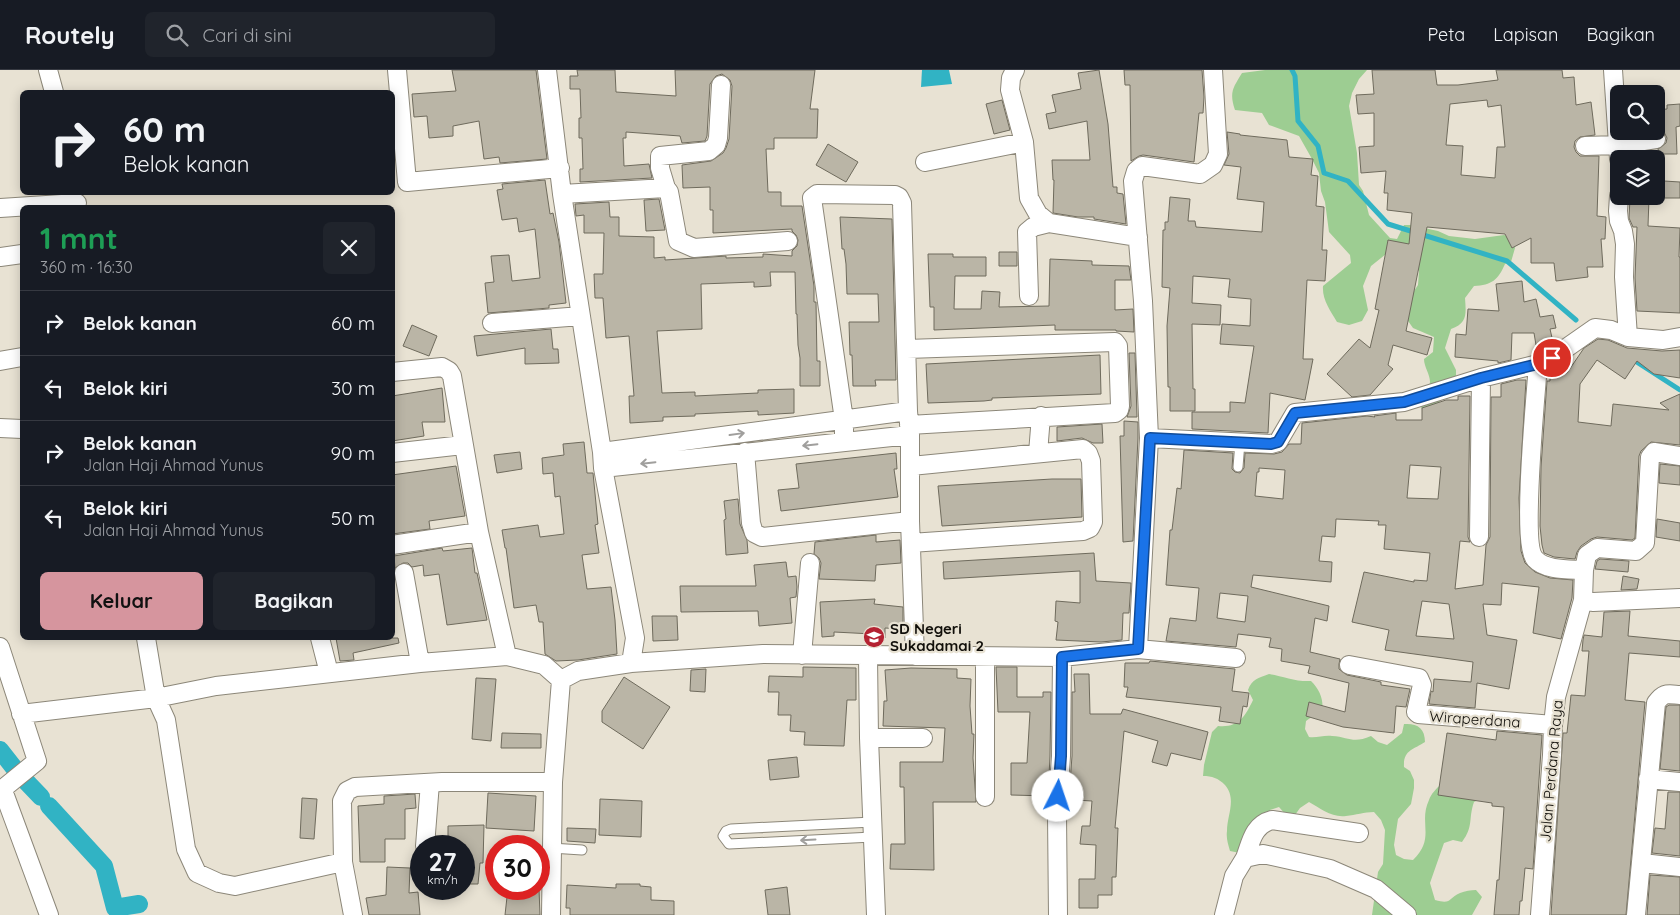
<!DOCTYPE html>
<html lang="id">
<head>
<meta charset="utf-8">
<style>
  :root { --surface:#171b24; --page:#20242c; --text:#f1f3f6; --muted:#9ea1a6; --line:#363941; --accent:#d6959e }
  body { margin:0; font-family:Quicksand,sans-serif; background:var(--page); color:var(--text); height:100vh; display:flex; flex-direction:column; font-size:19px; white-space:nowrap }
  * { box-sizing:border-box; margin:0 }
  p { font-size:16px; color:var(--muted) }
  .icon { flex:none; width:28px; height:28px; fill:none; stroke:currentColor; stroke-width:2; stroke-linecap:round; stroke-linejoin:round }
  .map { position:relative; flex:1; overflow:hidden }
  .drawer { position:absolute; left:20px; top:135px; width:375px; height:435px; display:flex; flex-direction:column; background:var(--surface); border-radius:8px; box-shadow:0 2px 12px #0003 }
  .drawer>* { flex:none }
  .banner { position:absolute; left:20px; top:20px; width:375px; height:105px; border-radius:8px; box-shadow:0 2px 12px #0003; background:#171b24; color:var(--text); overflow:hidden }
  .fabs { position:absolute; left:1610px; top:15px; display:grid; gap:10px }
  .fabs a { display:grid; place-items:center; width:55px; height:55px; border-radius:8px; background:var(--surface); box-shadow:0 2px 12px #0003; font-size:25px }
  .speed { position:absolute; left:410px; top:765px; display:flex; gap:10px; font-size:25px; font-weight:700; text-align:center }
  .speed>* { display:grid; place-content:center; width:65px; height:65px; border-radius:50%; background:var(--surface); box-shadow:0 2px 12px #0003; line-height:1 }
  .speed small { font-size:12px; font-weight:400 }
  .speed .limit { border:8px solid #d22; background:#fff; color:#111 }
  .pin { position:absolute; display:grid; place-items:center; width:42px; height:42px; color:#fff; margin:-21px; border:2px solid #fff; border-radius:50%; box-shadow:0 1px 5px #0007 }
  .me { position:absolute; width:55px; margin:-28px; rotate:4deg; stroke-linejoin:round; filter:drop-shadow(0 0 4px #0008) }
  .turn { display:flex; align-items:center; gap:18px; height:105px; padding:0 20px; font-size:22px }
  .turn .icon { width:65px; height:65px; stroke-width:2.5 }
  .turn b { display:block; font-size:35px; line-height:42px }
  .round { display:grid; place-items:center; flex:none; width:52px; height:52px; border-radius:8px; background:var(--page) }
  .headline { display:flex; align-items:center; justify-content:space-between; height:85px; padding:0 20px }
  h1 { font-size:30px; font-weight:700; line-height:38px; color:#1e9e55 }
  .button { display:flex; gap:10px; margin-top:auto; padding:10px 20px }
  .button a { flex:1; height:58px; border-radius:8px; background:var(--accent); color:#111; font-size:20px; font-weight:700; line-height:58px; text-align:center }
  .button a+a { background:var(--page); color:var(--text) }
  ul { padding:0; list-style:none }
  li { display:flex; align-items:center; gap:15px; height:65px; padding:0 20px; border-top:1px solid var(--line) }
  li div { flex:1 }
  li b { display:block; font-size:19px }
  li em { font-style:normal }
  header { display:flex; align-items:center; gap:30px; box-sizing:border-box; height:70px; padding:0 25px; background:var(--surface); border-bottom:1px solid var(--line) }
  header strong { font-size:24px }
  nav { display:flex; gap:28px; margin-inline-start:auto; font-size:18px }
  .search { width:350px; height:45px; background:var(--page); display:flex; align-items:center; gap:12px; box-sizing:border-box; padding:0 18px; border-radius:8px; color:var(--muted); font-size:19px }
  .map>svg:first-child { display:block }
  .green { fill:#9dcd92 }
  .water { fill:#31b3c4 }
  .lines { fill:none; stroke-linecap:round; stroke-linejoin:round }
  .stream { stroke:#31b3c4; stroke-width:5 }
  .canal { stroke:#31b3c4; stroke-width:18 }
  .building { fill:#bab5a6; stroke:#6f6b5d; fill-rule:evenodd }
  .lane-casing { stroke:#8c8779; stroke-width:11 }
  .street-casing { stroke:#8c8779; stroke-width:20 }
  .lane { stroke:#fff; stroke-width:9 }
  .street { stroke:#fff; stroke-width:18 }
  .oneway { stroke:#a09f9d }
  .route-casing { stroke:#114b97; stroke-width:12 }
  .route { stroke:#1a73e8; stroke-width:9 }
  .labels { text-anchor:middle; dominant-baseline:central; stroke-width:4.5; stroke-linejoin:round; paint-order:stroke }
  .poi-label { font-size:15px; font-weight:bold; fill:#110f0a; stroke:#e8e2d3; text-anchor:start }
  .street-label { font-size:15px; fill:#110f0a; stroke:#e8e2d3 }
</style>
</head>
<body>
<header>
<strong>Routely</strong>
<div class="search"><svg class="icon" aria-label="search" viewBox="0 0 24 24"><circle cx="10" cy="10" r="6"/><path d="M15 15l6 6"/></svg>Cari di sini</div>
<nav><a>Peta</a><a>Lapisan</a><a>Bagikan</a></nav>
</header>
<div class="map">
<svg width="1680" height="845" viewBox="0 0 1680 845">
  <rect width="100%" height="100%" fill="#e8e2d3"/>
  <!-- green -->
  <path class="green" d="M1265 0H1367L1359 9 1352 23 1349 36 1357 83 1359 115 1363 121 1369 145 1390 168 1397 169 1404 155H1410L1438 161 1449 166 1475 169 1504 165 1512 167 1515 178 1511 192 1505 194C1498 210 1492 215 1474 216L1465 228C1466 243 1468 253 1451 259L1445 278 1456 300V312L1440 328V344L1427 345 1416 331C1420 327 1430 319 1430 312 1430 304 1424 297 1424 289L1433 282 1434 267 1413 258 1406 248V233L1418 215 1419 201 1414 195 1386 184 1371 196 1363 216 1368 240 1362 251 1349 255 1337 252C1330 240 1322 230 1323 216L1351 193 1350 185 1329 162 1325 132 1321 121 1319 103 1312 89 1299 66 1269 55 1262 43 1235 40C1229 22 1233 18 1242 3Z
    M1269 604C1283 606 1296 612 1311 611 1320 620 1324 630 1322 642L1313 646 1306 651 1305 659 1309 667C1317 668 1324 665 1332 666 1349 667 1353 674 1371 666L1378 672 1387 675 1402 663 1404 654C1417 653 1425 658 1425 672 1413 680 1403 680 1404 697L1410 701 1414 710V718L1411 734 1398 749 1394 775 1396 785 1404 789 1413 790C1436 768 1418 753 1429 730 1431 724 1436 719 1441 714L1484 727 1474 732C1468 749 1474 756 1462 772L1453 770 1444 773 1430 813 1435 830C1452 835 1448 828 1460 823 1465 821 1471 820 1476 820L1482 827 1472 845H1372L1378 802 1383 794 1385 760 1381 750 1374 742C1364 742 1356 745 1346 746 1332 748 1320 738 1309 732L1300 738 1295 745H1286L1279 737 1270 740 1268 748 1240 783 1230 781C1228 774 1226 768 1227 761 1227 745 1237 729 1225 715 1218 708 1212 706 1203 706L1204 695 1212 662 1218 656C1238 658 1245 647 1253 630L1248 620C1252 609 1258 608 1269 604Z"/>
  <!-- water -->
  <path class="water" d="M922 0H949L952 14 921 17Z"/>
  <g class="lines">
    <!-- stream -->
    <path class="stream" d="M1292 0 1295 6 1298 51 1318 76 1324 103 1348 111 1388 154 1507 191 1576 250
      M1632 289 1680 320"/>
    <!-- canal -->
    <path class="canal" d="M0 680 18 703 41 727
      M49 736 104 796 115 838 139 834"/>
  </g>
  <!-- building -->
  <path class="building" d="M452 0H536L547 89 500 93 499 87 484 89 479 51 453 56V66L429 68 427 46 414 47 412 24 456 21Z
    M577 0H615L616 22 676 26 675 0H815L810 39H818L817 68H774V79H766L768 122H781V136H802L814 216V232H816L817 291H820V316H800V288L798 275 797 244H796L795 202H770L771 216 754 217V212L701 214 702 259 657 261 662 323 695 322V326L758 323V320L794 319V343L758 345V341L695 344V346L663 347V351L630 353 629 326H634L629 266 606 268 603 228H595L594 204H603L604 163H584V145L576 146 575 134 609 132 610 147H619V166L654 167V188L665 187V190L726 186V188L763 187V184L792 186V181L797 176 798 170 796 165 792 161V159L713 163V140H710V117L683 118 682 95 711 91 723 83 726 78 729 69 732 16 730 10 722 4 716 6 710 14 707 66 705 71 682 73 680 66 626 62V68H623L624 96 649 94 652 108 580 112V99H583L582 68H579V48H581L580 19H570V6H578Z
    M1099 0 1108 54 1113 117H1117V123L1123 124 1126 154 1094 149V147H1078L1053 143 1054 110H1053L1052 90H1090L1087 51 1049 59 1046 44 1056 42 1052 25 1081 19 1078 3Z
    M1124 0H1202L1204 27 1203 43H1199L1194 92 1143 85 1139 86 1131 91 1130 15H1125Z
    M1372 0H1435L1437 15H1458L1498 10 1496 0H1562L1563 8 1574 7 1576 35 1591 32 1595 65 1580 67 1575 71 1574 77 1576 82 1580 86H1599L1597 146 1606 147 1605 169H1601L1603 197H1587L1588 207 1556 211 1554 193H1531V168L1512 178 1505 164 1427 157 1406 261 1432 268 1427 285 1393 275 1388 295 1393 299 1370 325 1352 327 1327 304 1359 269 1370 278 1379 240 1375 239 1388 170 1409 174 1412 143 1387 140 1388 123H1384L1386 101 1361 103 1359 77 1374 76V43L1358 44 1356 25 1374 24ZM1487 30 1488 37 1501 35 1505 77H1497L1495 108 1461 105 1463 76 1446 75 1450 34Z
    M1002 30 1010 60 994 64 986 34Z
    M1680 34V56L1676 57 1677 84H1659L1658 79 1666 73 1667 68 1664 62 1656 59V40L1667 39V35Z
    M1227 62 1240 64V65L1287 70 1289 87 1313 89 1311 105 1318 106 1316 136 1324 137 1322 180H1327L1325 211 1307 210 1303 289H1313L1305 330 1270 323 1268 363 1192 359V342H1230V332L1245 333 1254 276 1220 274 1222 254 1250 256 1251 229 1228 227 1230 209 1193 206 1192 233 1221 235 1220 255 1192 254 1193 319H1195V341H1170V317H1168L1167 256 1170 218 1162 217 1163 160H1165V152H1168L1170 127 1190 129 1188 151H1195L1196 157 1262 162 1264 132 1237 129 1241 97 1224 95 1229 84Z
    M828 74 858 92 846 112 816 95Z
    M545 110 550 144 553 143 559 172 566 233 549 235V238L488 243 485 213 494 212 491 186 509 185 512 211 540 208 535 159 519 162 517 148 502 150 497 120 503 119 502 114Z
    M1664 111 1680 112V128H1663Z
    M1630 128H1649L1648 156 1680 158 1679 187H1680V243L1637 241 1635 208 1637 157H1633L1629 148Z
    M659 129 665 160 646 161 644 130Z
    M840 147 892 149 896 310H875L876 316H853L852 285H850L849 252H879L878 224H847L846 194 844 179H842Z
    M999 182H1017V196H999Z
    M928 184H953V187H986V206H955L954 239H981L982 221 1000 222 999 237 1049 236 1050 189 1092 191V195L1129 196 1131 210H1115V240L1133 239 1134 262 1116 261V260H1055V255L934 260V237H930Z
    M1522 211 1524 232 1536 229 1540 247 1553 245 1556 258 1550 259 1553 272 1536 275 1534 263H1512L1511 290 1498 293V291L1455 287 1456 264 1466 265 1468 239 1499 241 1496 214Z
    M412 255 437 266 429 286 403 276Z
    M551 259 553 279H558L559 293 525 294V278L477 286 474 266Z
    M1598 269 1608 270 1627 278 1662 281 1680 280V308L1654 304 1637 291 1625 309 1597 290 1580 314 1578 352 1611 356 1613 334 1669 340 1660 333 1680 324V375L1651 372 1641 381 1639 386 1635 468 1632 470 1597 467 1591 469 1581 476 1577 482 1575 489 1554 487 1544 483 1542 475 1540 456 1541 397 1547 311H1550V301L1567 303 1584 278Z
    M1129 283H1135L1137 347H1127L1131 336Z
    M1100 285 1101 324 992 328V330L984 331 928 333 926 294Z
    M1517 310H1526L1519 428 1521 481 1525 493 1535 502 1550 508 1573 510 1572 528 1561 569 1533 563 1539 517 1502 513 1501 535 1483 534 1487 565 1517 570 1509 619 1477 613 1475 638 1429 634 1431 621 1433 622 1434 609 1471 612 1473 592 1385 580 1389 560 1352 552 1364 502 1414 512V510L1427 511 1430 483 1384 479 1386 455H1378L1379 451 1336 449 1335 467 1322 466 1319 491 1332 492 1331 512 1253 505 1251 517 1329 536 1327 551 1315 548 1310 582 1340 589 1339 594V599L1347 605 1381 612V615L1410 619 1406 637 1396 636 1394 663 1343 657 1306 646 1309 632 1345 642 1349 613 1308 603 1310 596 1281 591 1282 579 1269 577 1271 568 1238 564 1236 577 1166 571 1170 548 1196 551 1199 518 1166 515 1170 460H1172L1177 418 1181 419 1184 380 1233 383 1232 399 1235 402 1240 403 1244 398 1245 383 1274 384 1282 382 1289 374H1301L1302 353 1367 346 1375 347 1374 346 1396 343V350H1422V338L1446 330H1458V326H1470L1468 467 1470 472 1460 471 1455 519 1483 515 1486 475 1490 467 1491 327H1501V314ZM1410 395 1441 397 1438 429 1407 428ZM1259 398 1285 400 1283 429 1255 426 1257 402H1259ZM1220 523 1248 526 1245 552 1217 548ZM1422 531 1449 534 1454 569 1416 566Z
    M442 318 445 352H422L424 366 392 371V326Z
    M1124 351 1138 352V368L1133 471 1123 472 1120 366H1124Z
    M1102 354 1103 373H1093L1082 368 1057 371V357Z
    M584 372 587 403H593L598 454 595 455 599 483 582 485 587 519 611 517 615 550 617 584 578 590 556 591 545 584 543 552H539L536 535 514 538 506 478H505L502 460 538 455 540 467 564 464 560 426 555 427 553 403 543 404 542 388 564 385 563 374Z
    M520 382 522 399 497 403 494 385Z
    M896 383 897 399H894L898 427 781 441 778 420 799 418 796 394Z
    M1660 394 1680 396V415L1659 413Z
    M456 396 465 446 429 451 430 459 392 464V405Z
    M1052 409H1081L1082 447 942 456 938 416Z
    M738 429 740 454 747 470 748 483 726 485 724 450 726 449 724 431Z
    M1657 449 1680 453V471L1656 467Z
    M876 465V472L900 470 901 493 876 495 875 511 819 509 821 493 819 488 814 484 815 472Z
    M442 478 443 481 472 478 475 503H477L487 550 447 555 439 504 424 506 423 495 412 497 408 493H403L395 498 394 486Z
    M1094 483 1096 511 1131 513 1129 543H1123L1122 570 1101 572 1056 570 1058 552 1055 551 1056 531 1080 533V501L944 509 943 492Z
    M1600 489 1629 491 1628 502 1595 499 1597 491Z
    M786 492 788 507 796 506 797 517 796 527 790 528 792 553 759 556 758 541 681 542 680 516H756L754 495Z
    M1623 506 1639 509 1637 519 1621 520Z
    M875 529 874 534 903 537V559L885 558V568L873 567V564L834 562V566L822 567 820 532Z
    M1630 541 1628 566 1680 571V587L1629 583 1625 630 1645 632 1626 845H1551L1563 663H1567L1571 625 1585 626 1589 581H1582L1583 570 1584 565 1602 567 1604 542Z
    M652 546H677L678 570 653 571Z
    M336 568H398L399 573 353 583 354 590 340 591Z
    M1150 591 1235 599 1232 621 1249 623 1247 637 1243 636 1240 654 1219 651 1221 637 1126 627 1128 617H1124L1125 593H1149Z
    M803 597 856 598V630H847L844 676 804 675 805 662 790 661 791 645H778L779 622H768L769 606 803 607Z
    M996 597H1017V627H1043V622H1051L1050 686 1048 726 1011 725V693H1027L1030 642H998Z
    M911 598 957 599V608L971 609 970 636 972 664H974L973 688 976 732H933L934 800 890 799 891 774H905L904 717H900V692H943L945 658 883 656 884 631H887L885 600Z
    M706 599 705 622 690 621 691 600Z
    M1074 604H1089L1090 644H1121L1123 639 1208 662 1201 690 1171 683 1167 696 1152 692 1158 671 1124 661 1115 758H1118L1116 807H1112V825H1098V838H1079V809H1095L1096 775 1080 774 1082 756H1090L1092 731 1075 730V728L1069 727 1072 686V622H1075Z
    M624 607 670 637 643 679 602 652V641Z
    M476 608 496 609 491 671 472 669Z
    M1669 635H1680V701L1660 699 1666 637Z
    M1497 661 1542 665 1533 799 1525 798 1522 831H1520L1519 845H1494L1497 810H1499L1504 737 1492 736V733L1438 725 1447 663 1496 670Z
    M502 663 541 664V678H501Z
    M797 687 799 707 770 710 768 690Z
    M1668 722H1680V786L1652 783 1655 758 1665 759Z
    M488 723 536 726 534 761 486 758Z
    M415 724 416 738 405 739V769H385V792H360L358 736 384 734V726Z
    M302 728 317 729 314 769 300 768Z
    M600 729 642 731 641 767 599 765Z
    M484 755 483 793H480L478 814H464V775L448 776V756Z
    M567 758 596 759 595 773 567 771Z
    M387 797 410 798 409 823 418 822 420 845H369L366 828 386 825Z
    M1650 805 1680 807V845H1647Z
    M616 814H640V816L651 817V830L674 831V845H570V838H566L567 815 616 818Z
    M787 817 790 845H768L765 820Z
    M523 819H539L540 845H505L507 827 523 828Z"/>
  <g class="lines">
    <!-- lane casing -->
    <g class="lane-casing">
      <path id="lane" d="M1238 397 1240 372
        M873 752 731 759 726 761 723 766 729 774 873 767
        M551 778 582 780"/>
    </g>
    <!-- street casing -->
    <g class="street-casing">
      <path id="street" d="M48 0 54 22
        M397 0 407 112 560 98
        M547 0 562 124 602 382 603 398 635 568 631 593 578 601 561 610 553 712 551 845
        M1015 0 1011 8 1010 20 1024 72 1029 128 1038 144 1049 153 1138 167
        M1613 0 1619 89
        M1585 76 1618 75 1656 69
        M925 92 1024 72
        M666 118 660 98V86L709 81 716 75 718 68 721 15
        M562 124 666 118 669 122 678 171 694 178 788 171
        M1619 126 1618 141 1619 151 1623 161 1625 174 1624 207 1628 267
        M0 138 77 133
        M0 187 22 184
        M1029 226 1027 162 1033 157 1049 153
        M492 253 581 246
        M907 279 1115 272 1118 276 1120 336 1119 340 1115 343 909 355
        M0 291 22 287
        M1538 294C1536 323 1521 474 1535 489 1546 501 1570 499 1584 500
        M392 302 442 297 449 301 452 306 479 462 507 586
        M0 358 22 359
        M1149 368 1271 374 1278 372 1295 343 1404 332 1481 308 1538 294 1552 288 1595 258 1611 260 1628 267 1663 270 1680 267
        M844 371V350L812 128 817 124 895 125 899 127 902 133 908 341 910 365V451L915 586
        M602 382 908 341
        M745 382 751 453 754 463 762 467 910 451
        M392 383 463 375
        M1038 383 1041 346
        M603 398 910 365
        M1479 467 1481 308
        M911 473 1083 461 1090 458 1093 452 1091 391 1088 383 1083 379 911 396
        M392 475 479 462
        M404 503 420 593
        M1583 530 1584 500 1587 485 1597 478 1636 481 1645 473 1650 387 1654 382 1680 386
        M146 568 156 628 166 650 186 779 197 803 219 813 235 816 343 792 342 731 347 721 355 717 442 712H553
        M320 568 329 603
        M0 577 37 691 5 717 4 723 49 845
        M1138 579 1236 588
        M802 585 810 493
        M868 586 869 668 876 845
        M985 587V727
        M631 593 763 584 1062 587 1138 579 1149 368 1143 231 1133 111 1136 101 1142 96 1200 104 1213 95 1218 84 1213 0
        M1349 595 1419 608 1422 615 1416 642 1418 644 1553 655
        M21 644 156 628 216 616 420 593 507 586 544 595 561 610
        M869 668H923
        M1648 709 1680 712
        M425 776 430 713
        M1245 788C1251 772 1253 755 1272 750L1359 763
        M343 792 353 845
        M1642 793 1680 797
        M1058 845 1057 745 1061 686 1062 587
        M1224 845 1234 806 1245 788 1263 784 1330 799 1376 819 1407 845
        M1540 845 1552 685 1553 655 1556 627 1583 530 1593 532 1680 528
        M1636 845 1656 633C1664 622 1667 624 1680 625"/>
    </g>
    <!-- lane -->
    <use href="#lane" class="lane"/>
    <!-- street -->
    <use href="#street" class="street"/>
  </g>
  <!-- one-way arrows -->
  <defs><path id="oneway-shaft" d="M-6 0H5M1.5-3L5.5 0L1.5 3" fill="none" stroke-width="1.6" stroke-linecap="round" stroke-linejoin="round" transform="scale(1.25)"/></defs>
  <g class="oneway">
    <use href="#oneway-shaft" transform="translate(737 364) rotate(-8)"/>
    <use href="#oneway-shaft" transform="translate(810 375) rotate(174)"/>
    <use href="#oneway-shaft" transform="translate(648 393) rotate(174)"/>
    <use href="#oneway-shaft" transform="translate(808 770) rotate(177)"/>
  </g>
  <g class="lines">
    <!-- route casing -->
    <g class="route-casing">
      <path id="route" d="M1058 726 1061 686 1062 587 1138 579 1150 368 1271 374 1278 372 1295 343 1404 332 1481 308 1538 294 1552 288"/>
    </g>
    <!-- route -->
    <use href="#route" class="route"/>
  </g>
  <!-- icons -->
  <defs>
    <g id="school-disc" transform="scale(1.125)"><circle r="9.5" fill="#b42232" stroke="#e8e2d3"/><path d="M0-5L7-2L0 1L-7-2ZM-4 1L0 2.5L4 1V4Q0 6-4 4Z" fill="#fff"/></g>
  </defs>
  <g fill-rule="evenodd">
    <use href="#school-disc" x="874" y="567"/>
  </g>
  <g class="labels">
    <!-- poi labels -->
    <g class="poi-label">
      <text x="890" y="558">SD Negeri<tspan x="890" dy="17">Sukadamai 2</tspan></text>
    </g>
    <!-- street labels -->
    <g class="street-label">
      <text transform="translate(1475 649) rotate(4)">Wiraperdana</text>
      <text transform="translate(1551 701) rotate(-85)">Jalan Perdana Raya</text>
    </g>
  </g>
</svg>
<div class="fabs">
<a><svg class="icon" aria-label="search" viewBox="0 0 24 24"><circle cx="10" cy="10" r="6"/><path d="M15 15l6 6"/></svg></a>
<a><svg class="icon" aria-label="layers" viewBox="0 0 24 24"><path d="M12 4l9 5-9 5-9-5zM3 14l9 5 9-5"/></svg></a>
</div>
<div class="speed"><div>27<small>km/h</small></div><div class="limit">30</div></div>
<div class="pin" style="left:1552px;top:288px;background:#d93025"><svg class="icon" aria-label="arrive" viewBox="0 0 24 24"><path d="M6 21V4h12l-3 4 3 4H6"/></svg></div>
<svg class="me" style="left:1058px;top:726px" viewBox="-20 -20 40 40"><circle r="19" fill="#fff"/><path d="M0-13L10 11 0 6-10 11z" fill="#1a73e8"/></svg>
<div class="banner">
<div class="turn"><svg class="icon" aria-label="right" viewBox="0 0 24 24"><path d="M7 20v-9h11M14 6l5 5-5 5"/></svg><div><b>60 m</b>Belok kanan</div></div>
</div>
<section class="drawer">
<div class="headline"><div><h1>1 mnt</h1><p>360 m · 16:30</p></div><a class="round"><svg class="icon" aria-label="close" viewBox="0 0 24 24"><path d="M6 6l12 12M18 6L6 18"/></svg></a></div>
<ul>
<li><svg class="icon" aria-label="right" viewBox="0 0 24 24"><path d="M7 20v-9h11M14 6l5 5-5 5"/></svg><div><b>Belok kanan</b></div><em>60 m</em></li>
<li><svg class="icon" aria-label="left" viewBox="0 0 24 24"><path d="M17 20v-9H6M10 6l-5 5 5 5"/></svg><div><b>Belok kiri</b></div><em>30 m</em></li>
<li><svg class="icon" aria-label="right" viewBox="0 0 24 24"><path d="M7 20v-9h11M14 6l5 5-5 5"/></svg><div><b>Belok kanan</b><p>Jalan Haji Ahmad Yunus</p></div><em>90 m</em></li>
<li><svg class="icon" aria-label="left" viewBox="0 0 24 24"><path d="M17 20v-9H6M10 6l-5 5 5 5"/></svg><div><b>Belok kiri</b><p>Jalan Haji Ahmad Yunus</p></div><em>50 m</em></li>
</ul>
<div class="button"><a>Keluar</a><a>Bagikan</a></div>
</section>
</div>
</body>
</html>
